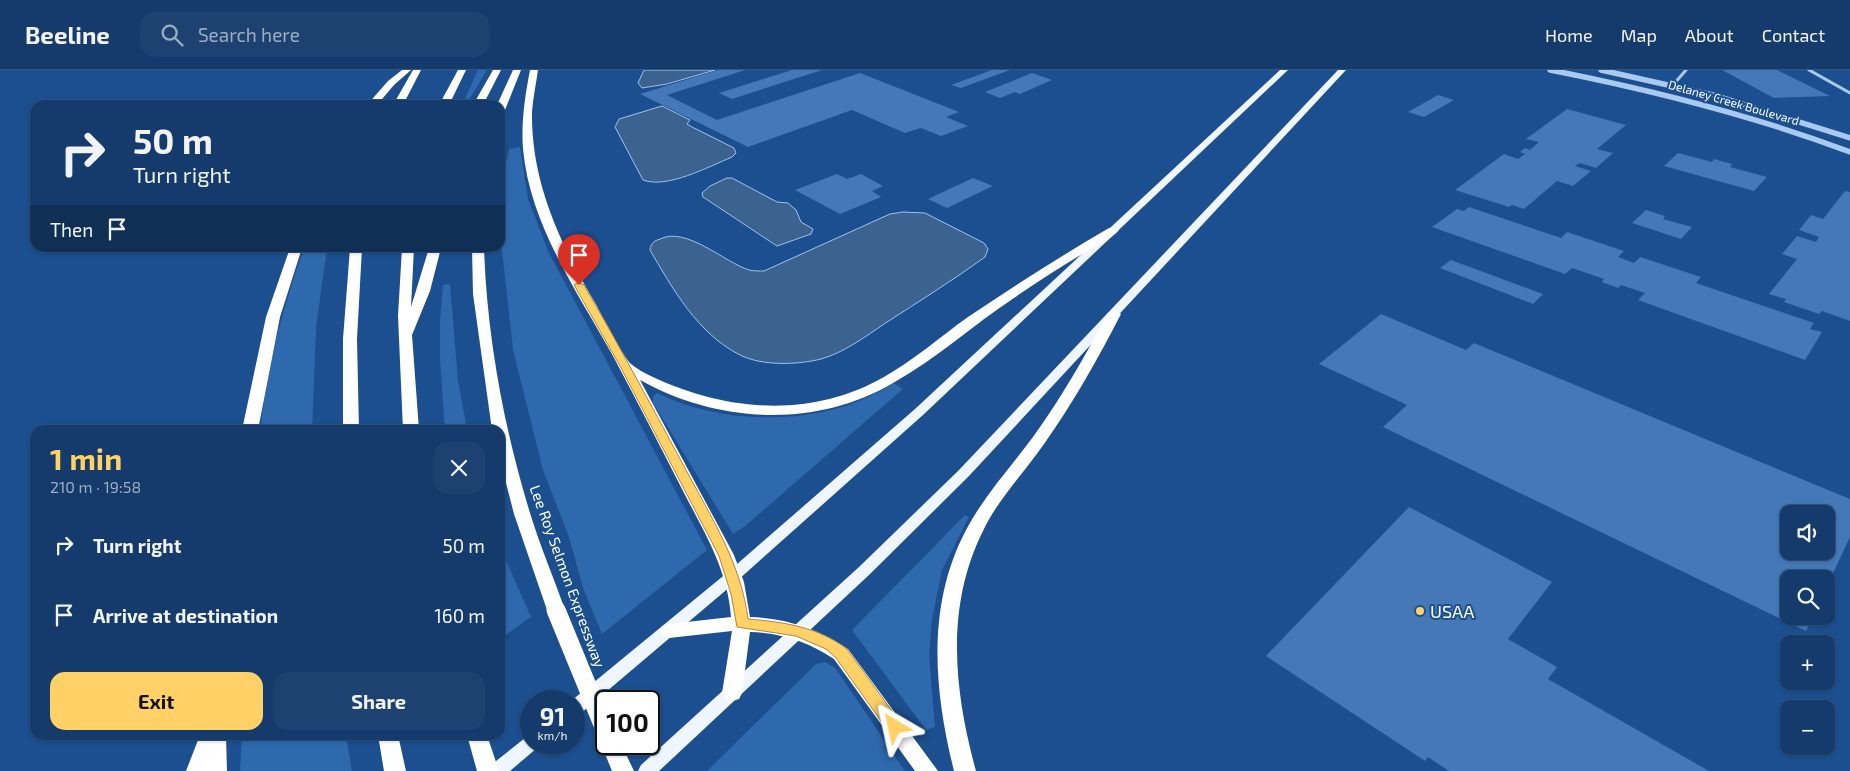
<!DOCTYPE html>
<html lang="en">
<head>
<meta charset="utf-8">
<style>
  :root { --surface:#143b6b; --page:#1d4271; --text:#f1f3f6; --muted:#9dadc1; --line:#33557e; --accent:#ffd166 }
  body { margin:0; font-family:"Exo 2",sans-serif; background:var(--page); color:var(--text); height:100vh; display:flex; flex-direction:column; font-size:19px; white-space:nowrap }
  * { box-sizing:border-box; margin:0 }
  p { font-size:16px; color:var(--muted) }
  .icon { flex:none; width:28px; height:28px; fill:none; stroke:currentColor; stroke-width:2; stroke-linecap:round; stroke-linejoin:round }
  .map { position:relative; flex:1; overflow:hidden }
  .drawer { position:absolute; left:30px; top:355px; width:475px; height:315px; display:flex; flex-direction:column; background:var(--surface); border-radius:15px; box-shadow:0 1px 4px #0004,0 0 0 1px var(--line) }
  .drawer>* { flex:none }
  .guide { position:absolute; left:30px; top:30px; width:475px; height:152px; border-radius:15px; box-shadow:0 1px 4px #0004,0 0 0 1px var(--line); background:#143b6b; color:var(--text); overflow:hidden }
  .buttons { position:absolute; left:1780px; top:435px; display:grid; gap:10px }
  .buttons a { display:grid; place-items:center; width:55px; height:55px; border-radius:10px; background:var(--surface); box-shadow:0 1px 4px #0004,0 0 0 1px var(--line); font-size:25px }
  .speed { position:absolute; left:520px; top:620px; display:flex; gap:10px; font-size:25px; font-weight:700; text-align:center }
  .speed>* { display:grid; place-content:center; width:65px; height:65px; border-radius:50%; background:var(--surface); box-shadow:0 1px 4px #0004,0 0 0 1px var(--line); line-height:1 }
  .speed small { font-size:12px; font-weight:400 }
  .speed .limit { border:2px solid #111; border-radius:8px; background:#fff; color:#111 }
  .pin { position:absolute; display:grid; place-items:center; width:42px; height:42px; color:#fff; margin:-51px -21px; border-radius:50% 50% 50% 0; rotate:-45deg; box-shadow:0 0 5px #0007 }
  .pin .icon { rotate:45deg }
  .me { position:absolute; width:55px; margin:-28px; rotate:324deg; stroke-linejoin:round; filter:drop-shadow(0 0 4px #0008) }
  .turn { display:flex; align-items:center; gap:18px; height:105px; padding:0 20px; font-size:22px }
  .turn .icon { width:65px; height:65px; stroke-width:2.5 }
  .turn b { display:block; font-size:35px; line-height:42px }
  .then { display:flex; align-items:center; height:48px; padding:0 20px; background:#0003; gap:10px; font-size:19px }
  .round { display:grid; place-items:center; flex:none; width:52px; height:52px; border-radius:15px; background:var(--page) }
  .headline { display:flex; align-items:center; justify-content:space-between; height:85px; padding:0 20px }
  h1 { font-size:30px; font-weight:700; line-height:38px; color:var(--accent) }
  .primary-button { display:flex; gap:10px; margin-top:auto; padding:10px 20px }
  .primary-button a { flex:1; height:58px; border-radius:15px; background:var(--accent); color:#111; font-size:20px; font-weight:700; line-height:58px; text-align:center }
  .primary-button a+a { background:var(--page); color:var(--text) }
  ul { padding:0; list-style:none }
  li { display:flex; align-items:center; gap:15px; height:70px; padding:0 20px }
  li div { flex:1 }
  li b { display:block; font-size:19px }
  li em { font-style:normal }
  header { display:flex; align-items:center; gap:30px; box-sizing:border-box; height:70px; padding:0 25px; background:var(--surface); border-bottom:1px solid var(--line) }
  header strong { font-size:24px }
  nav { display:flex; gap:28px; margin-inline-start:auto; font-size:18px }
  .search { width:350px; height:45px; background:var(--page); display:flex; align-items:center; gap:12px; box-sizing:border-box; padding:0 18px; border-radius:15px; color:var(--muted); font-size:19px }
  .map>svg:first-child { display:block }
  .green { fill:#2e69ad }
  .water { fill:#3c6290; stroke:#9cc4f0 }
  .building { fill:#4478b7; fill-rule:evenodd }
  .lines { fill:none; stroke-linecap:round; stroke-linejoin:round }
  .minor { stroke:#a9c9ee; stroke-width:3 }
  .tertiary { stroke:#a9c9ee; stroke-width:5.5 }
  .primary { fill:#f0f6ff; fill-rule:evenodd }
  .motorway { fill:#fff; fill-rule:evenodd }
  .motorway-bridge { stroke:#fff; stroke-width:19 }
  .route { fill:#ffd166; stroke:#a68842 }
  .poi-dot { fill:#ffd166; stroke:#1b4f8f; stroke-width:2 }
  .labels { text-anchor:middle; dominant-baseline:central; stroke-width:4; stroke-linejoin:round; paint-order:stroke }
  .far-street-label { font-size:12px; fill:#fff; stroke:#1b4f8f }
  .street-label { font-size:15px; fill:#fff; stroke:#1b4f8f }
  .near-poi-label { font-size:18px; fill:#fff; stroke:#1b4f8f; text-anchor:start }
</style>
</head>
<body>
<header>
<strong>Beeline</strong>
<div class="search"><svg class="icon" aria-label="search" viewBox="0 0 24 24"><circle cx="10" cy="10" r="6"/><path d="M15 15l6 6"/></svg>Search here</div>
<nav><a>Home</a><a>Map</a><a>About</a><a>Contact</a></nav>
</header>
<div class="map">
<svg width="1850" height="701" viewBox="0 0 1850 701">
  <rect width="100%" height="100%" fill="#1b4f8f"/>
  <!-- green -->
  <path class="green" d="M478 0H487L466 35H462Z
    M520 77 528 129 548 181 707 480 602 564 583 518 569 467 543 400 513 280 502 180 505 97 509 79Z
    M304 178H327L316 258 312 360H261C265 298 284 237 304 178Z
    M450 214 458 310 467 360H445L440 290V251L443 215Z
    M893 313 903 319 744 457 733 464 653 333V326L657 323C725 357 829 357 893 313Z
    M965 445 969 447 942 500 932 550 929 585 935 657 926 660 852 560Z
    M500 477 531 547 500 569Z
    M826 592 836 599 905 701H707L816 594Z
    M242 665H346L352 701H240Z"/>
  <!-- water -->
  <path class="water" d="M644 0H715L667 14 642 18 638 13Z
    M662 36 690 50 687 54 692 57 734 78 736 83 732 87C708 97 667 119 643 110L615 57 619 49Z
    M727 108H732L777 132 788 133 796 140 801 152 813 159 811 164 777 176 703 127 702 123 710 116Z
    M903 142 925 143 984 173 988 179 985 187C952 211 918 232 884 254 865 267 843 283 821 289 797 295 762 296 740 285 698 264 672 218 650 180 651 173 654 171 660 169 686 156 724 192 749 200 753 201 759 201 764 201L890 144Z"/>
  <!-- building -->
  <path class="building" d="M718 0H745L667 25 717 50 860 3 959 42 946 47 968 56 941 66 921 58 905 63 852 40 748 77 640 24Z
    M792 0H822L732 29 719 23Z
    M992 0H1010L961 18 951 15Z
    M1722 0H1777L1830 26 1774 28Z
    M1032 3 1052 10 1020 24 1015 22 1000 28 985 22Z
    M1438 25 1454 30 1424 47 1408 42Z
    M1567 39 1626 55 1597 79 1613 83 1596 98 1580 93 1575 96 1591 101 1573 116 1557 111 1524 139 1512 135 1509 137 1455 120 1504 84 1518 89 1525 84 1520 82 1525 78 1530 80 1539 72 1526 69Z
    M1678 83 1712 92 1714 89 1732 94 1730 97 1767 107 1754 121 1664 96Z
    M837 104 847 109 861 104 883 116 872 121 881 127 840 144 795 120Z
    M973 108 993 116 947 138 928 129Z
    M1845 121 1850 122V251L1822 241 1819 244 1784 232 1786 229 1769 224 1797 189 1782 184 1797 166 1816 172 1819 167 1799 160 1811 145 1823 149Z
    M1469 137 1561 168 1567 162 1624 181 1618 187 1634 193 1640 187 1701 207 1696 213 1814 253 1810 259 1822 262 1805 290 1638 230 1645 223 1621 215 1618 218 1602 212 1604 209 1572 198 1565 204 1432 157 1457 139 1464 141Z
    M1646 140 1665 146 1663 149 1692 157 1681 169 1632 153Z
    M1451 190 1543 224 1533 234 1440 198Z
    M1381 244 1466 280 1474 273 1850 429V467L1826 518V509H1789V546H1813L1806 561 1383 357 1407 335 1319 294ZM1789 444H1826V481H1789Z
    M1409 437 1552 512 1508 569 1557 597 1548 609 1709 701H1449L1428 687 1425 691 1266 586Z"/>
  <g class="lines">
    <!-- minor -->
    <path class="minor" d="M1809 0 1850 23
      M1673 15 1686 0"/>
    <!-- tertiary -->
    <path class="tertiary" d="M1550 0C1652 20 1752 45 1850 82
      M1601 0 1717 26 1850 68"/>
    <!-- primary -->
    <path class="primary" d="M1280 0H1288L923 345 738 510 580 644 574 646V631H571L728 502 915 339Z
      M1338 0H1346L968 407 869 505 659 701H638L641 695 859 497 958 401Z
      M531 665V674H539L537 678 510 701H488L491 695 525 668Z"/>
    <!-- motorway -->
    <path class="motorway" d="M402 0H411L394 15 377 35H367L388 11Z
      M413 0H421L403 35H393Z
      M458 0H466L449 35H439Z
      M493 0H501L483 35H473Z
      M513 0H521L505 40 500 43V35H497Z
      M530 0H538C536 14 533 28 532 42 531 112 560 173 594 231 601 243 623 287 631 294 645 306 683 320 701 325 763 343 828 339 884 307 914 290 940 267 968 247 1014 216 1061 186 1109 158H1117L1119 160C1111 170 1095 176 1084 183 1060 197 1037 212 1014 228 973 255 936 289 893 313 815 359 717 353 640 310L734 485 744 512 750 547C786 548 818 559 848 579L938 701H915L834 589C808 572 782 563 750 562L742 623 739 629 732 631 725 629 722 623 732 561 669 568 662 566 660 561 662 556 669 554 731 547C728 500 704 462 683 421 660 376 637 331 613 286 577 221 530 155 523 79 521 52 525 26 530 0Z
      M290 178H302L280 247 258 360H242L266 247Z
      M350 178H362L357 269 359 360H343V269Z
      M402 178H414L411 237 429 178H441L430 221 412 265 419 360H403L398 246Z
      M472 178H484C487 267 504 358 530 443 540 476 554 508 565 540L563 545 556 547 549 545 547 540 514 444 500 390V360H492L473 224Z
      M1114 240 1121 244C1098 289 1073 333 1044 374 1024 403 998 429 983 461 945 537 954 621 976 701H954C934 621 926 536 966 460 984 426 1010 398 1033 367 1061 328 1085 287 1107 244Z
      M200 665H226L227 701H186Z
      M378 665H398L406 701H384Z
      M467 665H487L499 701H477Z
      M606 667V674H621L634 701H612L601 674Z"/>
    <!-- motorway-bridge -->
    <path class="motorway-bridge" d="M556 540 606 662"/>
  </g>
  <!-- route -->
  <path class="route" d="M579 212 584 215C619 275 652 337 685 398 711 447 741 493 748 549 784 552 818 557 847 579L900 652 903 657 900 662 895 664 889 662 836 588 826 579 796 566 737 557 731 524 719 486 620 296 574 215Z"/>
  <!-- markers -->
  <circle class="poi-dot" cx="1420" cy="541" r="5"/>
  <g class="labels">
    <!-- far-street labels -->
    <g class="far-street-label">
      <text transform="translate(1734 32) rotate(16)">Delaney Creek Boulevard</text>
    </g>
    <!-- street labels -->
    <g class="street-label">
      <text transform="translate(568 506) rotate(70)">Lee Roy Selmon Expressway</text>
    </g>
    <!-- near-poi labels -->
    <g class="near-poi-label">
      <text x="1430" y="541">USAA</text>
    </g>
  </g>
</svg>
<div class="buttons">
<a><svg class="icon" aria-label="sound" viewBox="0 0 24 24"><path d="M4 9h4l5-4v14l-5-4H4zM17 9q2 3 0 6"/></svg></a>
<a><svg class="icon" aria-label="search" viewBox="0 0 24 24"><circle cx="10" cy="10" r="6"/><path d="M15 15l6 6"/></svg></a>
<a>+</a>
<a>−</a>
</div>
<div class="speed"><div>91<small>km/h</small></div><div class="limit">100</div></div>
<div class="pin" style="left:579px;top:215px;background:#d93025"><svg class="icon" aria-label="arrive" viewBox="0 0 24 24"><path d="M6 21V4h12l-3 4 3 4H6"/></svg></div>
<svg class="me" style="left:895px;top:657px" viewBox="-20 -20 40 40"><path d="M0-17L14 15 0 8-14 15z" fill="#ffd166" stroke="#fff" stroke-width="4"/></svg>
<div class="guide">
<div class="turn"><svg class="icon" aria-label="right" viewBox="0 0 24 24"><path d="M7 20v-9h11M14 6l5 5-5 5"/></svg><div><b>50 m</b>Turn right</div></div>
<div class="then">Then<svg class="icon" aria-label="arrive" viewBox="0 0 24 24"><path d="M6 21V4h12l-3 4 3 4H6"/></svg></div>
</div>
<section class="drawer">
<div class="headline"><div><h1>1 min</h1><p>210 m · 19:58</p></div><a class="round"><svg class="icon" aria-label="close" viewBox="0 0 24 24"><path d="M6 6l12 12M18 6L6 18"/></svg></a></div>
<ul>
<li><svg class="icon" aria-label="right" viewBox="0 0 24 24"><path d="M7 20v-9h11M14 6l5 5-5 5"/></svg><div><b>Turn right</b></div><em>50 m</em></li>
<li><svg class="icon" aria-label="arrive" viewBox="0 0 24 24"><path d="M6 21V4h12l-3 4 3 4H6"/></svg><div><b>Arrive at destination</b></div><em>160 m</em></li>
</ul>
<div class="primary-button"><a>Exit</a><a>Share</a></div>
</section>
</div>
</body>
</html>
